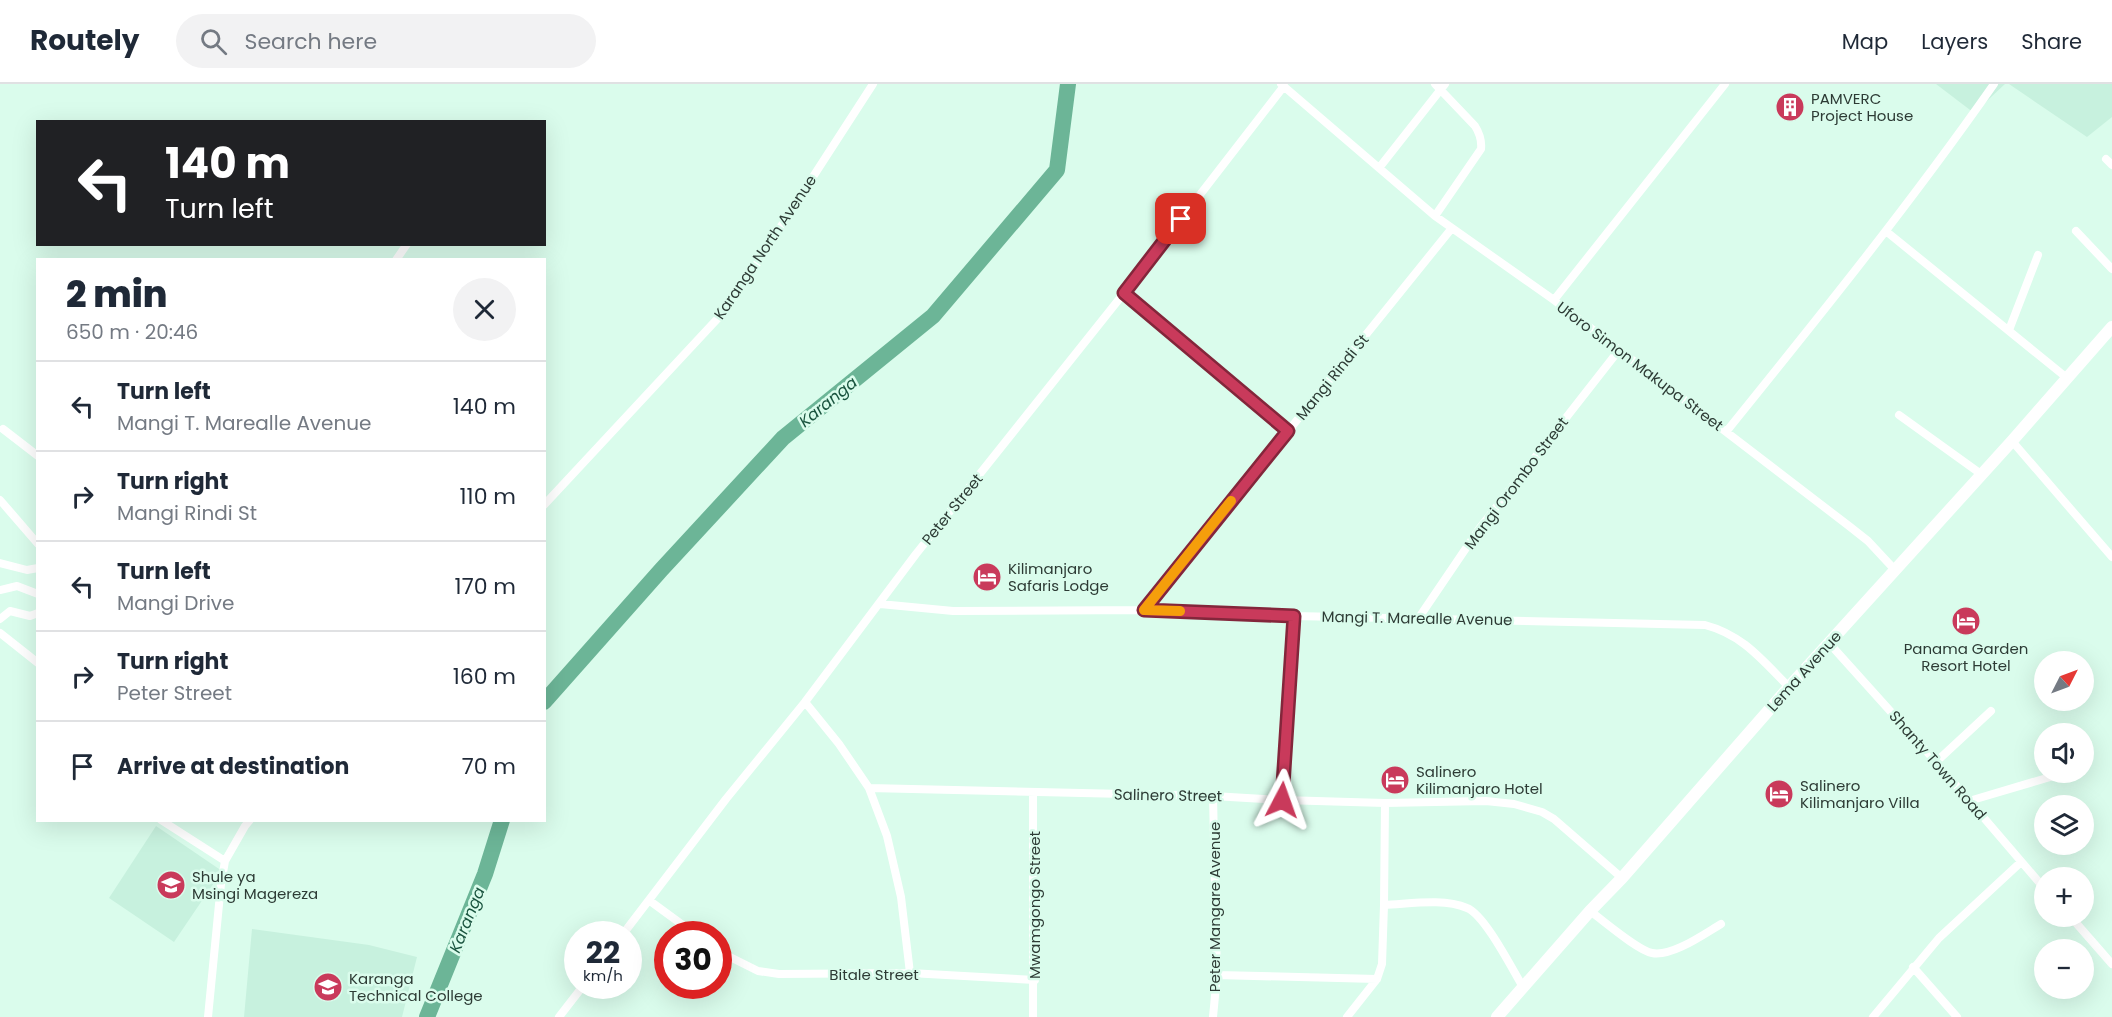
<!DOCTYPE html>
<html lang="en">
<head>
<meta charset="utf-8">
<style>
  :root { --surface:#fff; --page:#f2f2f3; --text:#1f2937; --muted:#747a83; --line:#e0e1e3 }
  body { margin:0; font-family:Poppins,sans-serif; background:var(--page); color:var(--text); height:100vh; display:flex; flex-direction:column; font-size:22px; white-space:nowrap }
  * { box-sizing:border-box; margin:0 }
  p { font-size:20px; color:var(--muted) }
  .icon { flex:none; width:33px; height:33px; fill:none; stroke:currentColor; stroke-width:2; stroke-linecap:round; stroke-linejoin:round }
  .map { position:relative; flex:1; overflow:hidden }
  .details { position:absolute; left:36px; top:174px; width:510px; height:564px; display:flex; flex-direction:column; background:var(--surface); border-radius:0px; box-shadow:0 6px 24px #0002 }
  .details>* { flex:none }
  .hud { position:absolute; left:36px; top:36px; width:510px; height:126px; border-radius:0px; box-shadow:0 6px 24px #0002; background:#202124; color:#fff; overflow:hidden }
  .needle { width:39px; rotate:48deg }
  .tools { position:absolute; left:2034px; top:567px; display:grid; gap:12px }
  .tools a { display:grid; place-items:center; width:60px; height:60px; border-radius:50%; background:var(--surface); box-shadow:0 6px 24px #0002; font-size:30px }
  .speed { position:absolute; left:564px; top:837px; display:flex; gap:12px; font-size:30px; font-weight:700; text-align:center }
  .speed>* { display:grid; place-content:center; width:78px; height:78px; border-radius:50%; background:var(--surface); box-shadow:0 6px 24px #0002; line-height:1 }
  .speed small { font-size:15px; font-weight:400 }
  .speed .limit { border:9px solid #d22; background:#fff; color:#111 }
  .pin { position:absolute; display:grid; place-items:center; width:51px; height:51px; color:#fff; margin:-26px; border-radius:12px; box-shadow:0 3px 9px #0006 }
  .me { position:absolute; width:66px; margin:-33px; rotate:4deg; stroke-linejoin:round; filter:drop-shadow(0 0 4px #0008) }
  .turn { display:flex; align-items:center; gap:21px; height:126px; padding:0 30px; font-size:27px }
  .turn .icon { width:78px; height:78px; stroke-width:2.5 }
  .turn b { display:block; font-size:42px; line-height:51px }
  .round { display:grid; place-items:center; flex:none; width:63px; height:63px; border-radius:32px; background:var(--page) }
  .overview { display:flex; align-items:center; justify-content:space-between; height:102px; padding:0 30px }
  h1 { font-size:36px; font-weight:800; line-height:45px }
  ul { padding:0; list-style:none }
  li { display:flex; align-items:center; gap:18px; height:90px; padding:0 30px; border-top:2px solid var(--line) }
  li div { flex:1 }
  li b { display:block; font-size:22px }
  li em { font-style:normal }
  header { display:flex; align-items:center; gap:36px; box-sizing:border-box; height:84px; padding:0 30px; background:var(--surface); border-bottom:2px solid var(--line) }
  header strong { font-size:28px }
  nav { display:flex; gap:33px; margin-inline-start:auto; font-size:21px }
  .search { width:420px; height:54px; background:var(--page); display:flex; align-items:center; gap:15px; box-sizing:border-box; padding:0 21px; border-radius:33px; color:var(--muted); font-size:22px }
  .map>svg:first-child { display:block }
  .built { fill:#c7f1de }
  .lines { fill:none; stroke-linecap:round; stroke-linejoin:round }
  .river { stroke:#6cb597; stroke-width:16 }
  .minor { stroke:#fff; stroke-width:8 }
  .secondary { stroke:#fff; stroke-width:12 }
  .route-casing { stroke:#83263b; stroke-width:15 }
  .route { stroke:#c93a5b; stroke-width:10 }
  .slow { stroke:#f59e0b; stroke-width:10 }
  .labels { text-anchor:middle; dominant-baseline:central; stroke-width:5; stroke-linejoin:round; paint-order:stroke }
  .poi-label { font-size:15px; fill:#2d3b35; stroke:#dafcec; text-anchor:start }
  .street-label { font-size:15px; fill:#2d3b35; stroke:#dafcec }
  .water-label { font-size:16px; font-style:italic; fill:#1a543f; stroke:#dafcec }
</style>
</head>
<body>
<header>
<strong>Routely</strong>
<div class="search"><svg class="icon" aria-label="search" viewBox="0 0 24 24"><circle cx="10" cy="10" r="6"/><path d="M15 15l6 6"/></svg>Search here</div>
<nav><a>Map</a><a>Layers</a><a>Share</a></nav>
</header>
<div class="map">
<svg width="2112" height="933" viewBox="0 0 2112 933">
  <rect width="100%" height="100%" fill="#dafcec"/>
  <!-- built -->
  <path class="built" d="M1936 0H2005L1974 29Z
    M2009 0H2112V33L2087 53Z
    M156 742 222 787 174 858 109 814Z
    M252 845 369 861 417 873 402 933H244Z"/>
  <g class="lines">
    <!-- river -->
    <path class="river" d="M544 618 661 486 783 354 933 232 1057 86 1068 0
      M427 933 485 790 502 736"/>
    <!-- minor -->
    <path class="minor" d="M1281 0 1435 132 1554 216 1849 442 1868 457 1895 486
      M1435 0 1475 42C1480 50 1482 56 1481 65L1435 132
      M2106 75 2112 81
      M1379 84 1445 0
      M2076 147 2112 185
      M1887 148 2067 294
      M396 176 407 160
      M1124 209 1288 347
      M1554 216 1725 0
      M2009 246 2038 171
      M1899 331 1981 390
      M3 345 38 372
      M1726 348C1818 234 1910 120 1994 0
      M2012 357 2112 473
      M0 416 38 460
      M544 421 720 232 743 201 873 0
      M0 479 27 486 38 484
      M0 506 17 502 38 510
      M880 520 953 527 1144 526 1294 532 1705 541C1743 551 1762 576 1789 603
      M1144 526 1452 144
      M0 535 10 527 30 532 38 529
      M1418 535 1479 445 1619 266
      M0 549 38 579
      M1829 559 1936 678 2044 804
      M805 618 839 660 869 704 887 752 901 813 910 889
      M1936 678 1991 627
      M869 704 1213 712 1282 716 1385 719 1486 717 1514 720 1542 728 1554 735 1622 794
      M1282 716 1294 532
      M1969 717 2057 691
      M161 736 225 777
      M650 817 695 850
      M1384 821C1410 820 1443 814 1467 824 1485 831 1512 885 1523 903
      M1590 827C1604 837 1637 866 1652 869 1672 873 1704 850 1721 840
      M2070 832 2112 880
      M623 850 726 715 805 618 916 470 1124 209 1284 2
      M718 867 758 887 779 890 910 889 1035 896
      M1913 883 1957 933
      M1217 891 1377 895
      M208 933 221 800 225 777 245 742 250 736
      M559 933 583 902
      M1033 933V709
      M1213 933 1217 891 1213 712
      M1347 933 1377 895 1382 880 1384 821 1385 719
      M1873 933 1939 854 2021 778"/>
    <!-- secondary -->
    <path class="secondary" d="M1497 933 1590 827 1622 794 1789 603 2012 357 2112 243"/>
  </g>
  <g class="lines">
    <!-- route casing -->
    <g class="route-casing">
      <path id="route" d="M1181 135 1124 209 1288 347 1144 526 1294 532 1282 716"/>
    </g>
    <!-- route -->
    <use href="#route" class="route"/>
    <!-- slow -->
    <path class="slow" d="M1180 527 1144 526 1231 417"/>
  </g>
  <!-- icons -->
  <defs>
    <g id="building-disc" transform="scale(1.5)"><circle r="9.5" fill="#c93a5b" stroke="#dafcec"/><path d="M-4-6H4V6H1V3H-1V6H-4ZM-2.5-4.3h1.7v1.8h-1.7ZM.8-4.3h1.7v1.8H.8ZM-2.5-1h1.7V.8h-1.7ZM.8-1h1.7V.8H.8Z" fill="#fff"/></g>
    <g id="hotel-disc" transform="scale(1.5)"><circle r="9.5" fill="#c93a5b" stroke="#dafcec"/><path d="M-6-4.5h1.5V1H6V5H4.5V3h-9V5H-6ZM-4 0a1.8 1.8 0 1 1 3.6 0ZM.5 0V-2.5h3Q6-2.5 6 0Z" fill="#fff"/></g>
    <g id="school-disc" transform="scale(1.5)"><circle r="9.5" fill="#c93a5b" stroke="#dafcec"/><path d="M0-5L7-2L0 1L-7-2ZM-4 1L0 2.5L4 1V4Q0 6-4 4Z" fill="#fff"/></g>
  </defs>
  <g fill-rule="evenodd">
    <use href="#building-disc" x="1790" y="23"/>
    <use href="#hotel-disc" x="987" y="493"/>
    <use href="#hotel-disc" x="1966" y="537"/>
    <use href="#hotel-disc" x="1395" y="696"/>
    <use href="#hotel-disc" x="1779" y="710"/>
    <use href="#school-disc" x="171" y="801"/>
    <use href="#school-disc" x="328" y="903"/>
  </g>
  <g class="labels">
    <!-- poi labels -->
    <g class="poi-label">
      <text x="1811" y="14">PAMVERC<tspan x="1811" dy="17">Project House</tspan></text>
      <text x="1008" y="484">Kilimanjaro<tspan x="1008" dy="17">Safaris Lodge</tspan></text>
      <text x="1966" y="564" text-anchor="middle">Panama Garden<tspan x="1966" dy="17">Resort Hotel</tspan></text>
      <text x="1416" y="687">Salinero<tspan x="1416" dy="17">Kilimanjaro Hotel</tspan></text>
      <text x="1800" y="701">Salinero<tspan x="1800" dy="17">Kilimanjaro Villa</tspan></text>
      <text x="192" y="792">Shule ya<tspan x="192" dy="17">Msingi Magereza</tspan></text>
      <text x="349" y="894">Karanga<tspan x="349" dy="17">Technical College</tspan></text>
    </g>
    <!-- street labels -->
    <g class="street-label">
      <text transform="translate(765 163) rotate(-56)">Karanga North Avenue</text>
      <text transform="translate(1640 282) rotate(37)">Uforo Simon Makupa Street</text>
      <text transform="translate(1332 293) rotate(-51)">Mangi Rindi St</text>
      <text transform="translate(1516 399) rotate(-53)">Mangi Orombo Street</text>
      <text transform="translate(952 425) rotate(-51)">Peter Street</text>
      <text transform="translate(1417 534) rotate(1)">Mangi T. Marealle Avenue</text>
      <text transform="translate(1804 587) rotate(-48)">Lema Avenue</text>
      <text transform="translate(1938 681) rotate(49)">Shanty Town Road</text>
      <text transform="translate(1168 711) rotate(1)">Salinero Street</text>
      <text transform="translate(1034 821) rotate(-90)">Mwamgongo Street</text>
      <text transform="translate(1214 823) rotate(-90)">Peter Mangare Avenue</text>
      <text x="874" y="890">Bitale Street</text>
    </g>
    <!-- water labels -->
    <g class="water-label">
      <text transform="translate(828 318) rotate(-39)">Karanga</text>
      <text transform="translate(467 836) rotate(-68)">Karanga</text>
    </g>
  </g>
</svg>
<div class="tools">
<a><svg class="needle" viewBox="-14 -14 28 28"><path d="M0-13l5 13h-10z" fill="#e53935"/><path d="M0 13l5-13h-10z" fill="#747a83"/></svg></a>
<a><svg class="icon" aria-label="sound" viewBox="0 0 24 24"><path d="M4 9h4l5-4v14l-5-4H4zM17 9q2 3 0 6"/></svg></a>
<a><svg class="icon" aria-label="layers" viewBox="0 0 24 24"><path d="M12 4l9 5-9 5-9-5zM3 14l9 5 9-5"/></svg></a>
<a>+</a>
<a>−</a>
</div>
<div class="speed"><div>22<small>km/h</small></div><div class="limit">30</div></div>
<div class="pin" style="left:1181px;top:135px;background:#d93025"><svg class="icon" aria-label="arrive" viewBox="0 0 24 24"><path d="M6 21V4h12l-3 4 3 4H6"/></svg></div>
<svg class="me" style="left:1282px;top:716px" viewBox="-20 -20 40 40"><path d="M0-17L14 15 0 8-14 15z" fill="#c93a5b" stroke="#fff" stroke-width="4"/></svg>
<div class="hud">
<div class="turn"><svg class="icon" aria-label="left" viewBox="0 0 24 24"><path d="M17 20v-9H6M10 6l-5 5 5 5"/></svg><div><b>140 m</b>Turn left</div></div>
</div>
<section class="details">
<div class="overview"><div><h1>2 min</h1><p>650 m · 20:46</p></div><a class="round"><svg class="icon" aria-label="close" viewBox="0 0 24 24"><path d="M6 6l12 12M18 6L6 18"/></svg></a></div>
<ul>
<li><svg class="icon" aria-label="left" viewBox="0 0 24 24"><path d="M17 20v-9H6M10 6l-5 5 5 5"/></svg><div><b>Turn left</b><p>Mangi T. Marealle Avenue</p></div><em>140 m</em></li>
<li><svg class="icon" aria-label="right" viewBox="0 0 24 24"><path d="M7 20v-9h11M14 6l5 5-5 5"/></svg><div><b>Turn right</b><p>Mangi Rindi St</p></div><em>110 m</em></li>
<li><svg class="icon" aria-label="left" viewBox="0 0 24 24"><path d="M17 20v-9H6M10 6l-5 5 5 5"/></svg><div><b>Turn left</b><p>Mangi Drive</p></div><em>170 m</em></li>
<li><svg class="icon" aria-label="right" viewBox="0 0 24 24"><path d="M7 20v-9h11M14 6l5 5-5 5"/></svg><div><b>Turn right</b><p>Peter Street</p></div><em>160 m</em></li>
<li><svg class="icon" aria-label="arrive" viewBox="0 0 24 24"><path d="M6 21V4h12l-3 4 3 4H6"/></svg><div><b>Arrive at destination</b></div><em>70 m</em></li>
</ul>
</section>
</div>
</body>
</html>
